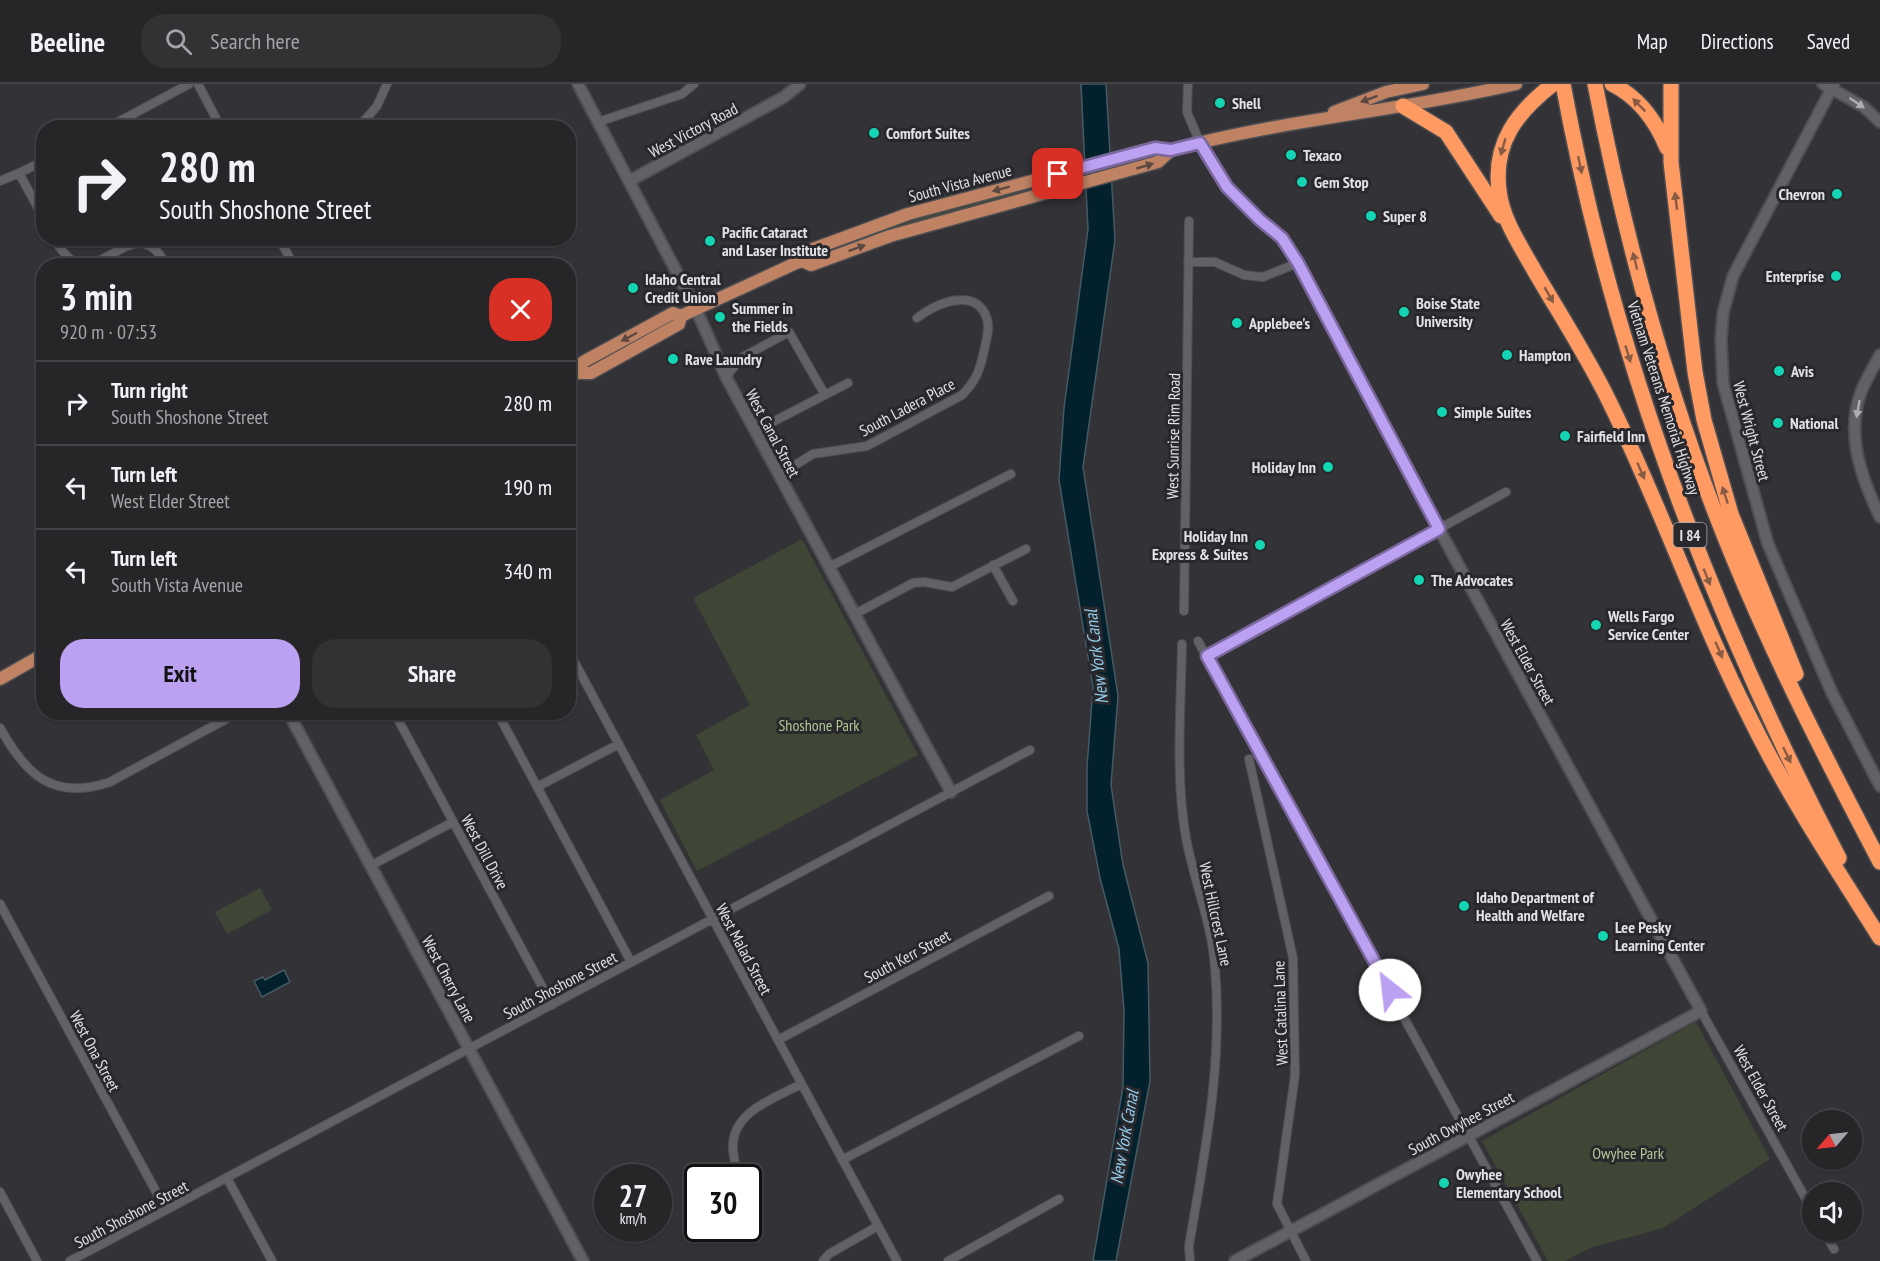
<!DOCTYPE html>
<html lang="en">
<head>
<meta charset="utf-8">
<style>
  :root { --surface:#262629; --page:#323235; --text:#f1f3f6; --muted:#a4a5a8; --line:#424346; --accent:#bca0f2 }
  body { margin:0; font-family:"PT Sans Narrow",sans-serif; background:var(--page); color:var(--text); height:100vh; display:flex; flex-direction:column; font-size:22px; white-space:nowrap }
  * { box-sizing:border-box; margin:0 }
  p { font-size:20px; color:var(--muted) }
  .icon { flex:none; width:33px; height:33px; fill:none; stroke:currentColor; stroke-width:2; stroke-linecap:round; stroke-linejoin:round }
  .map { position:relative; flex:1; overflow:hidden }
  .side { position:absolute; left:36px; top:174px; width:540px; height:462px; display:flex; flex-direction:column; background:var(--surface); border-radius:24px; box-shadow:0 2px 4px #0004,0 0 0 2px var(--line) }
  .side>* { flex:none }
  .guide { position:absolute; left:36px; top:36px; width:540px; height:126px; border-radius:24px; box-shadow:0 2px 4px #0004,0 0 0 2px var(--line); background:#262629; color:var(--text); overflow:hidden }
  .needle { width:39px; rotate:242deg }
  .tools { position:absolute; left:1802px; top:1026px; display:grid; gap:12px }
  .tools a { display:grid; place-items:center; width:60px; height:60px; border-radius:50%; background:var(--surface); box-shadow:0 2px 4px #0004,0 0 0 2px var(--line); font-size:30px }
  .speed { position:absolute; left:594px; top:1080px; display:flex; gap:12px; font-size:30px; font-weight:700; text-align:center }
  .speed>* { display:grid; place-content:center; width:78px; height:78px; border-radius:50%; background:var(--surface); box-shadow:0 2px 4px #0004,0 0 0 2px var(--line); line-height:1 }
  .speed small { font-size:15px; font-weight:400 }
  .speed .limit { border:3px solid #111; border-radius:9px; background:#fff; color:#111 }
  .pin { position:absolute; display:grid; place-items:center; width:51px; height:51px; color:#fff; margin:-26px; border-radius:12px; box-shadow:0 3px 9px #0006 }
  .me { position:absolute; width:66px; margin:-33px; rotate:331deg; stroke-linejoin:round; filter:drop-shadow(0 0 4px #0008) }
  .turn { display:flex; align-items:center; gap:21px; height:126px; padding:0 24px; font-size:27px }
  .turn .icon { width:78px; height:78px; stroke-width:2.5 }
  .turn b { display:block; font-size:42px; line-height:51px }
  .round { display:grid; place-items:center; flex:none; width:63px; height:63px; border-radius:24px; background:var(--page) }
  .summary { display:flex; align-items:center; justify-content:space-between; height:102px; padding:0 24px }
  h1 { font-size:36px; font-weight:700; line-height:45px }
  .primary-button { display:flex; gap:12px; margin-top:auto; padding:12px 24px }
  .primary-button a { flex:1; height:69px; border-radius:24px; background:var(--accent); color:#111; font-size:24px; font-weight:700; line-height:69px; text-align:center }
  .primary-button a+a { background:var(--page); color:var(--text) }
  ul { padding:0; list-style:none }
  li { display:flex; align-items:center; gap:18px; height:84px; padding:0 24px; border-top:2px solid var(--line) }
  li div { flex:1 }
  li b { display:block; font-size:22px }
  li em { font-style:normal }
  header { display:flex; align-items:center; gap:36px; box-sizing:border-box; height:84px; padding:0 30px; background:var(--surface); border-bottom:2px solid var(--line) }
  header strong { font-size:28px }
  nav { display:flex; gap:33px; margin-inline-start:auto; font-size:21px }
  .search { width:420px; height:54px; background:var(--page); display:flex; align-items:center; gap:15px; box-sizing:border-box; padding:0 21px; border-radius:24px; color:var(--muted); font-size:22px }
  .map>svg:first-child { display:block }
  .green { fill:#3f4635 }
  .water { fill:#03202d; stroke:#465a64; stroke-width:1.5 }
  .lines { fill:none; stroke-linecap:round; stroke-linejoin:round }
  .street-casing { stroke:#4e4e52; stroke-width:10 }
  .secondary-casing { stroke:#4e4e52; stroke-width:14 }
  .primary-casing { stroke:#4e4e52; stroke-width:15 }
  .highway-casing { stroke:#4e4e52; stroke-width:18 }
  .street { stroke:#616166; stroke-width:8 }
  .secondary { stroke:#616166; stroke-width:10 }
  .primary { stroke:#bf8364; stroke-width:12 }
  .highway { stroke:#fe9a62; stroke-width:15 }
  .oneway { fill:#5d4840 }
  .oneway2 { fill:#aeaeb2 }
  .oneway3 { fill:#885b45 }
  .route-casing { stroke:#7a689d; stroke-width:15 }
  .route { stroke:#bca0f2; stroke-width:10 }
  .poi-dot { fill:#13d5b3; stroke:#28282d; stroke-width:2 }
  .labels { text-anchor:middle; dominant-baseline:central; stroke-width:6; stroke-linejoin:round; paint-order:stroke }
  .shield { fill:#28282d; stroke:#aaaaae; stroke-width:1.5 }
  .shield-label { font-size:15px; font-weight:bold; fill:#e2e2e5 }
  .poi-label { font-size:16px; font-weight:bold; fill:#e2e2e5; stroke:#28282d; text-anchor:start }
  .street-label { font-size:16px; fill:#e2e2e5; stroke:#28282d }
  .park-label { font-size:16px; fill:#b3c995; stroke:#28282d }
  .water-label { font-size:18px; font-style:italic; fill:#8fcae7; stroke:#28282d }
</style>
</head>
<body>
<header>
<strong>Beeline</strong>
<div class="search"><svg class="icon" aria-label="search" viewBox="0 0 24 24"><circle cx="10" cy="10" r="6"/><path d="M15 15l6 6"/></svg>Search here</div>
<nav><a>Map</a><a>Directions</a><a>Saved</a></nav>
</header>
<div class="map">
<svg width="1880" height="1177" viewBox="0 0 1880 1177">
  <rect width="100%" height="100%" fill="#323237"/>
  <!-- green -->
  <path class="green" d="M1066 93 1067 98 839 163 925 131Z
    M802 455 918 671 697 787 660 716 714 686 696 651 750 621 693 514Z
    M260 804 272 826 227 850 215 828Z
    M1696 938 1770 1075 1663 1144 1590 1164 1565 1177H1548L1482 1057Z"/>
  <!-- water -->
  <path class="water" d="M1081 0H1106L1115 156 1083 383 1118 612 1111 701 1123 781 1148 879 1150 997 1116 1177H1093L1123 1003 1124 926 1119 865 1100 794 1087 727V683L1093 603 1059 396 1064 324 1088 145Z
    M284 886 290 898 262 913 254 897 263 893 265 896Z"/>
  <g class="lines">
    <!-- street casing -->
    <g class="street-casing">
      <path id="street" d="M198 0 221 44
        M1188 0 1187 28 1200 59
        M598 38 682 10 694 0
        M107 44 189 0
        M355 44 365 36
        M372 44 365 36 377 22 387 0
        M19 89 44 77
        M0 97 19 89 44 135
        M54 154C93 228 131 114 167 182
        M279 154 294 182
        M1188 178H1215L1244 191 1263 193 1298 179
        M726 293 741 274 789 248 825 311
        M755 347 848 299
        M779 391 813 370 867 362 962 311C976 297 980 286 984 267 986 257 990 245 987 235 977 201 934 220 917 234
        M993 481 1013 517
        M829 483 1011 390
        M1184 527 1189 137
        M855 530 913 499 924 498 952 503 1026 465
        M1198 557 1537 1177
        M1182 560C1181 624 1175 691 1186 754 1194 797 1212 840 1215 883 1223 981 1205 1067 1189 1162L1190 1177
        M568 566 897 1177
        M1207 572 1506 408
        M394 628 552 921
        M497 628 631 878
        M0 644C26 691 53 717 110 698L239 628
        M1249 675 1293 874 1295 991 1277 1120 1306 1177
        M537 703 619 660
        M370 782 453 738
        M0 820 166 1126
        M1701 927 1812 1126
        M778 956 1049 812
        M842 1076 1079 952
        M227 1094 272 1177
        M737 1094C737 1082 732 1072 733 1060 735 1026 776 1014 801 1000
        M0 1108 37 1177
        M697 1130H698
        M1824 1148 1834 1165
        M70 1177 1030 666
        M823 1177 829 1170 878 1142
        M948 1177 1059 1115"/>
    </g>
    <!-- secondary casing -->
    <g class="secondary-casing">
      <path id="secondary" d="M578 0 696 225 726 293 951 708
        M1823 0 1864 23 1880 38
        M1834 0 1733 192 1723 229 1721 256 1723 299 1768 460 1832 609 1880 702
        M1200 59 1227 103 1259 135 1282 154 1298 179 1439 445 1701 927 1235 1177
        M629 97 784 13 800 0
        M1880 271C1874 283 1866 295 1861 308 1845 351 1862 395 1880 433
        M288 628 583 1177"/>
    </g>
    <!-- primary casing -->
    <g class="primary-casing">
      <path id="primary" d="M1334 28 1386 8 1423 0
        M802 177 805 168 908 130 1155 64 1171 66C1285 35 1402 27 1516 0
        M576 289 583 278 673 229 681 232 796 179 802 177 811 181 890 152 1158 78 1171 66
        M568 293 576 289H591L679 240 681 232
        M0 595 44 570"/>
    </g>
    <!-- highway casing -->
    <g class="highway-casing">
      <path id="highway" d="M1553 0C1517 28 1493 59 1499 106 1502 135 1520 161 1534 186 1559 229 1587 272 1609 317 1660 420 1697 530 1749 632 1787 710 1834 781 1880 854
        M1563 0C1613 272 1711 529 1839 774
        M1595 0C1626 160 1670 320 1732 471 1775 576 1827 677 1880 778
        M1612 0C1638 13 1656 37 1667 64
        M1671 0V78L1695 288 1704 336 1731 430 1796 590
        M1403 22 1446 48 1501 132"/>
    </g>
    <!-- street -->
    <use href="#street" class="street"/>
    <!-- secondary -->
    <use href="#secondary" class="secondary"/>
    <!-- primary -->
    <use href="#primary" class="primary"/>
    <!-- highway -->
    <use href="#highway" class="highway"/>
  </g>
  <!-- one-way arrows -->
  <defs><path id="oneway-solid" d="M-6-.8H1V-3.2L6.5 0L1 3.2V.8H-6Z" transform="scale(1.5)"/></defs>
  <g class="oneway">
    <use href="#oneway-solid" transform="translate(1369 15) rotate(160)"/>
    <use href="#oneway-solid" transform="translate(1145 82) rotate(-16)"/>
    <use href="#oneway-solid" transform="translate(1001 105) rotate(165)"/>
    <use href="#oneway-solid" transform="translate(857 164) rotate(-20)"/>
    <use href="#oneway-solid" transform="translate(629 253) rotate(152)"/>
  </g>
  <g class="oneway2">
    <use href="#oneway-solid" transform="translate(1857 19) rotate(34)"/>
    <use href="#oneway-solid" transform="translate(1858 325) rotate(100)"/>
  </g>
  <g class="oneway3">
    <use href="#oneway-solid" transform="translate(1639 21) rotate(-135)"/>
    <use href="#oneway-solid" transform="translate(1503 63) rotate(106)"/>
    <use href="#oneway-solid" transform="translate(1580 81) rotate(78)"/>
    <use href="#oneway-solid" transform="translate(1676 117) rotate(-97)"/>
    <use href="#oneway-solid" transform="translate(1635 177) rotate(-104)"/>
    <use href="#oneway-solid" transform="translate(1549 211) rotate(60)"/>
    <use href="#oneway-solid" transform="translate(1628 270) rotate(73)"/>
    <use href="#oneway-solid" transform="translate(1641 387) rotate(66)"/>
    <use href="#oneway-solid" transform="translate(1725 411) rotate(-108)"/>
    <use href="#oneway-solid" transform="translate(1707 493) rotate(68)"/>
    <use href="#oneway-solid" transform="translate(1719 566) rotate(66)"/>
    <use href="#oneway-solid" transform="translate(1787 671) rotate(64)"/>
  </g>
  <g class="lines">
    <!-- route casing -->
    <g class="route-casing">
      <path id="route" d="M1058 90 1155 64 1171 66 1200 59 1227 103 1259 135 1282 154 1298 179 1439 445 1207 572 1390 906"/>
    </g>
    <!-- route -->
    <use href="#route" class="route"/>
  </g>
  <!-- markers -->
  <g class="poi-dot">
    <circle cx="1220" cy="19" r="6"/>
    <circle cx="874" cy="49" r="6"/>
    <circle cx="1291" cy="71" r="6"/>
    <circle cx="1302" cy="98" r="6"/>
    <circle cx="1837" cy="110" r="6"/>
    <circle cx="1371" cy="132" r="6"/>
    <circle cx="710" cy="157" r="6"/>
    <circle cx="1836" cy="192" r="6"/>
    <circle cx="633" cy="204" r="6"/>
    <circle cx="1404" cy="228" r="6"/>
    <circle cx="720" cy="233" r="6"/>
    <circle cx="1237" cy="239" r="6"/>
    <circle cx="1507" cy="271" r="6"/>
    <circle cx="673" cy="275" r="6"/>
    <circle cx="1779" cy="287" r="6"/>
    <circle cx="1442" cy="328" r="6"/>
    <circle cx="1778" cy="339" r="6"/>
    <circle cx="1565" cy="352" r="6"/>
    <circle cx="1328" cy="383" r="6"/>
    <circle cx="1260" cy="461" r="6"/>
    <circle cx="1419" cy="496" r="6"/>
    <circle cx="1596" cy="541" r="6"/>
    <circle cx="1464" cy="822" r="6"/>
    <circle cx="1603" cy="852" r="6"/>
    <circle cx="1444" cy="1099" r="6"/>
  </g>
  <g class="labels">
    <!-- shield labels -->
    <rect class="shield" x="1673.5" y="439" width="33" height="24" rx="4.5"/>
    <g class="shield-label">
      <text x="1690" y="451">I 84</text>
    </g>
    <!-- poi labels -->
    <g class="poi-label">
      <text x="1232" y="19">Shell</text>
      <text x="886" y="49">Comfort Suites</text>
      <text x="1303" y="71">Texaco</text>
      <text x="1314" y="98">Gem Stop</text>
      <text x="1825" y="110" text-anchor="end">Chevron</text>
      <text x="1383" y="132">Super 8</text>
      <text x="722" y="148">Pacific Cataract<tspan x="722" dy="18">and Laser Institute</tspan></text>
      <text x="1824" y="192" text-anchor="end">Enterprise</text>
      <text x="645" y="195">Idaho Central<tspan x="645" dy="18">Credit Union</tspan></text>
      <text x="1416" y="219">Boise State<tspan x="1416" dy="18">University</tspan></text>
      <text x="732" y="224">Summer in<tspan x="732" dy="18">the Fields</tspan></text>
      <text x="1249" y="239">Applebee's</text>
      <text x="1519" y="271">Hampton</text>
      <text x="685" y="275">Rave Laundry</text>
      <text x="1791" y="287">Avis</text>
      <text x="1454" y="328">Simple Suites</text>
      <text x="1790" y="339">National</text>
      <text x="1577" y="352">Fairfield Inn</text>
      <text x="1316" y="383" text-anchor="end">Holiday Inn</text>
      <text x="1248" y="452" text-anchor="end">Holiday Inn<tspan x="1248" dy="18">Express &amp; Suites</tspan></text>
      <text x="1431" y="496">The Advocates</text>
      <text x="1608" y="532">Wells Fargo<tspan x="1608" dy="18">Service Center</tspan></text>
      <text x="1476" y="813">Idaho Department of<tspan x="1476" dy="18">Health and Welfare</tspan></text>
      <text x="1615" y="843">Lee Pesky<tspan x="1615" dy="18">Learning Center</tspan></text>
      <text x="1456" y="1090">Owyhee<tspan x="1456" dy="18">Elementary School</tspan></text>
    </g>
    <!-- street labels -->
    <g class="street-label">
      <text transform="translate(693 46) rotate(-28)">West Victory Road</text>
      <text transform="translate(960 99) rotate(-15)">South Vista Avenue</text>
      <text transform="translate(1664 314) rotate(72)">Vietnam Veterans Memorial Highway</text>
      <text transform="translate(907 323) rotate(-28)">South Ladera Place</text>
      <text transform="translate(1752 347) rotate(75)">West Wright Street</text>
      <text transform="translate(773 349) rotate(62)">West Canal Street</text>
      <text transform="translate(1173 352) rotate(-89)">West Sunrise Rim Road</text>
      <text transform="translate(1528 578) rotate(61)">West Elder Street</text>
      <text transform="translate(485 768) rotate(62)">West Dill Drive</text>
      <text transform="translate(1216 830) rotate(78)">West Hillcrest Lane</text>
      <text transform="translate(744 865) rotate(62)">West Malad Street</text>
      <text transform="translate(907 872) rotate(-28)">South Kerr Street</text>
      <text transform="translate(449 895) rotate(62)">West Cherry Lane</text>
      <text transform="translate(560 901) rotate(-28)">South Shoshone Street</text>
      <text transform="translate(1280 929) rotate(-92)">West Catalina Lane</text>
      <text transform="translate(95 967) rotate(62)">West Ona Street</text>
      <text transform="translate(1761 1004) rotate(61)">West Elder Street</text>
      <text transform="translate(1461 1039) rotate(-28)">South Owyhee Street</text>
      <text transform="translate(131 1130) rotate(-28)">South Shoshone Street</text>
    </g>
    <!-- park labels -->
    <g class="park-label">
      <text x="819" y="641">Shoshone Park</text>
      <text x="1628" y="1069">Owyhee Park</text>
    </g>
    <!-- water labels -->
    <g class="water-label">
      <text transform="translate(1096 573) rotate(-97)">New York Canal</text>
      <text transform="translate(1124 1053) rotate(-80)">New York Canal</text>
    </g>
  </g>
</svg>
<div class="tools">
<a><svg class="needle" viewBox="-14 -14 28 28"><path d="M0-13l5 13h-10z" fill="#e53935"/><path d="M0 13l5-13h-10z" fill="#a4a5a8"/></svg></a>
<a><svg class="icon" aria-label="sound" viewBox="0 0 24 24"><path d="M4 9h4l5-4v14l-5-4H4zM17 9q2 3 0 6"/></svg></a>
</div>
<div class="speed"><div>27<small>km/h</small></div><div class="limit">30</div></div>
<div class="pin" style="left:1058px;top:90px;background:#d93025"><svg class="icon" aria-label="arrive" viewBox="0 0 24 24"><path d="M6 21V4h12l-3 4 3 4H6"/></svg></div>
<svg class="me" style="left:1390px;top:906px" viewBox="-20 -20 40 40"><circle r="19" fill="#fff"/><path d="M0-13L10 11 0 6-10 11z" fill="#bca0f2"/></svg>
<div class="guide">
<div class="turn"><svg class="icon" aria-label="right" viewBox="0 0 24 24"><path d="M7 20v-9h11M14 6l5 5-5 5"/></svg><div><b>280 m</b>South Shoshone Street</div></div>
</div>
<section class="side">
<div class="summary"><div><h1>3 min</h1><p>920 m · 07:53</p></div><a class="round" style="background:#d93025;color:#fff"><svg class="icon" aria-label="close" viewBox="0 0 24 24"><path d="M6 6l12 12M18 6L6 18"/></svg></a></div>
<ul>
<li><svg class="icon" aria-label="right" viewBox="0 0 24 24"><path d="M7 20v-9h11M14 6l5 5-5 5"/></svg><div><b>Turn right</b><p>South Shoshone Street</p></div><em>280 m</em></li>
<li><svg class="icon" aria-label="left" viewBox="0 0 24 24"><path d="M17 20v-9H6M10 6l-5 5 5 5"/></svg><div><b>Turn left</b><p>West Elder Street</p></div><em>190 m</em></li>
<li><svg class="icon" aria-label="left" viewBox="0 0 24 24"><path d="M17 20v-9H6M10 6l-5 5 5 5"/></svg><div><b>Turn left</b><p>South Vista Avenue</p></div><em>340 m</em></li>
</ul>
<div class="primary-button"><a>Exit</a><a>Share</a></div>
</section>
</div>
</body>
</html>
